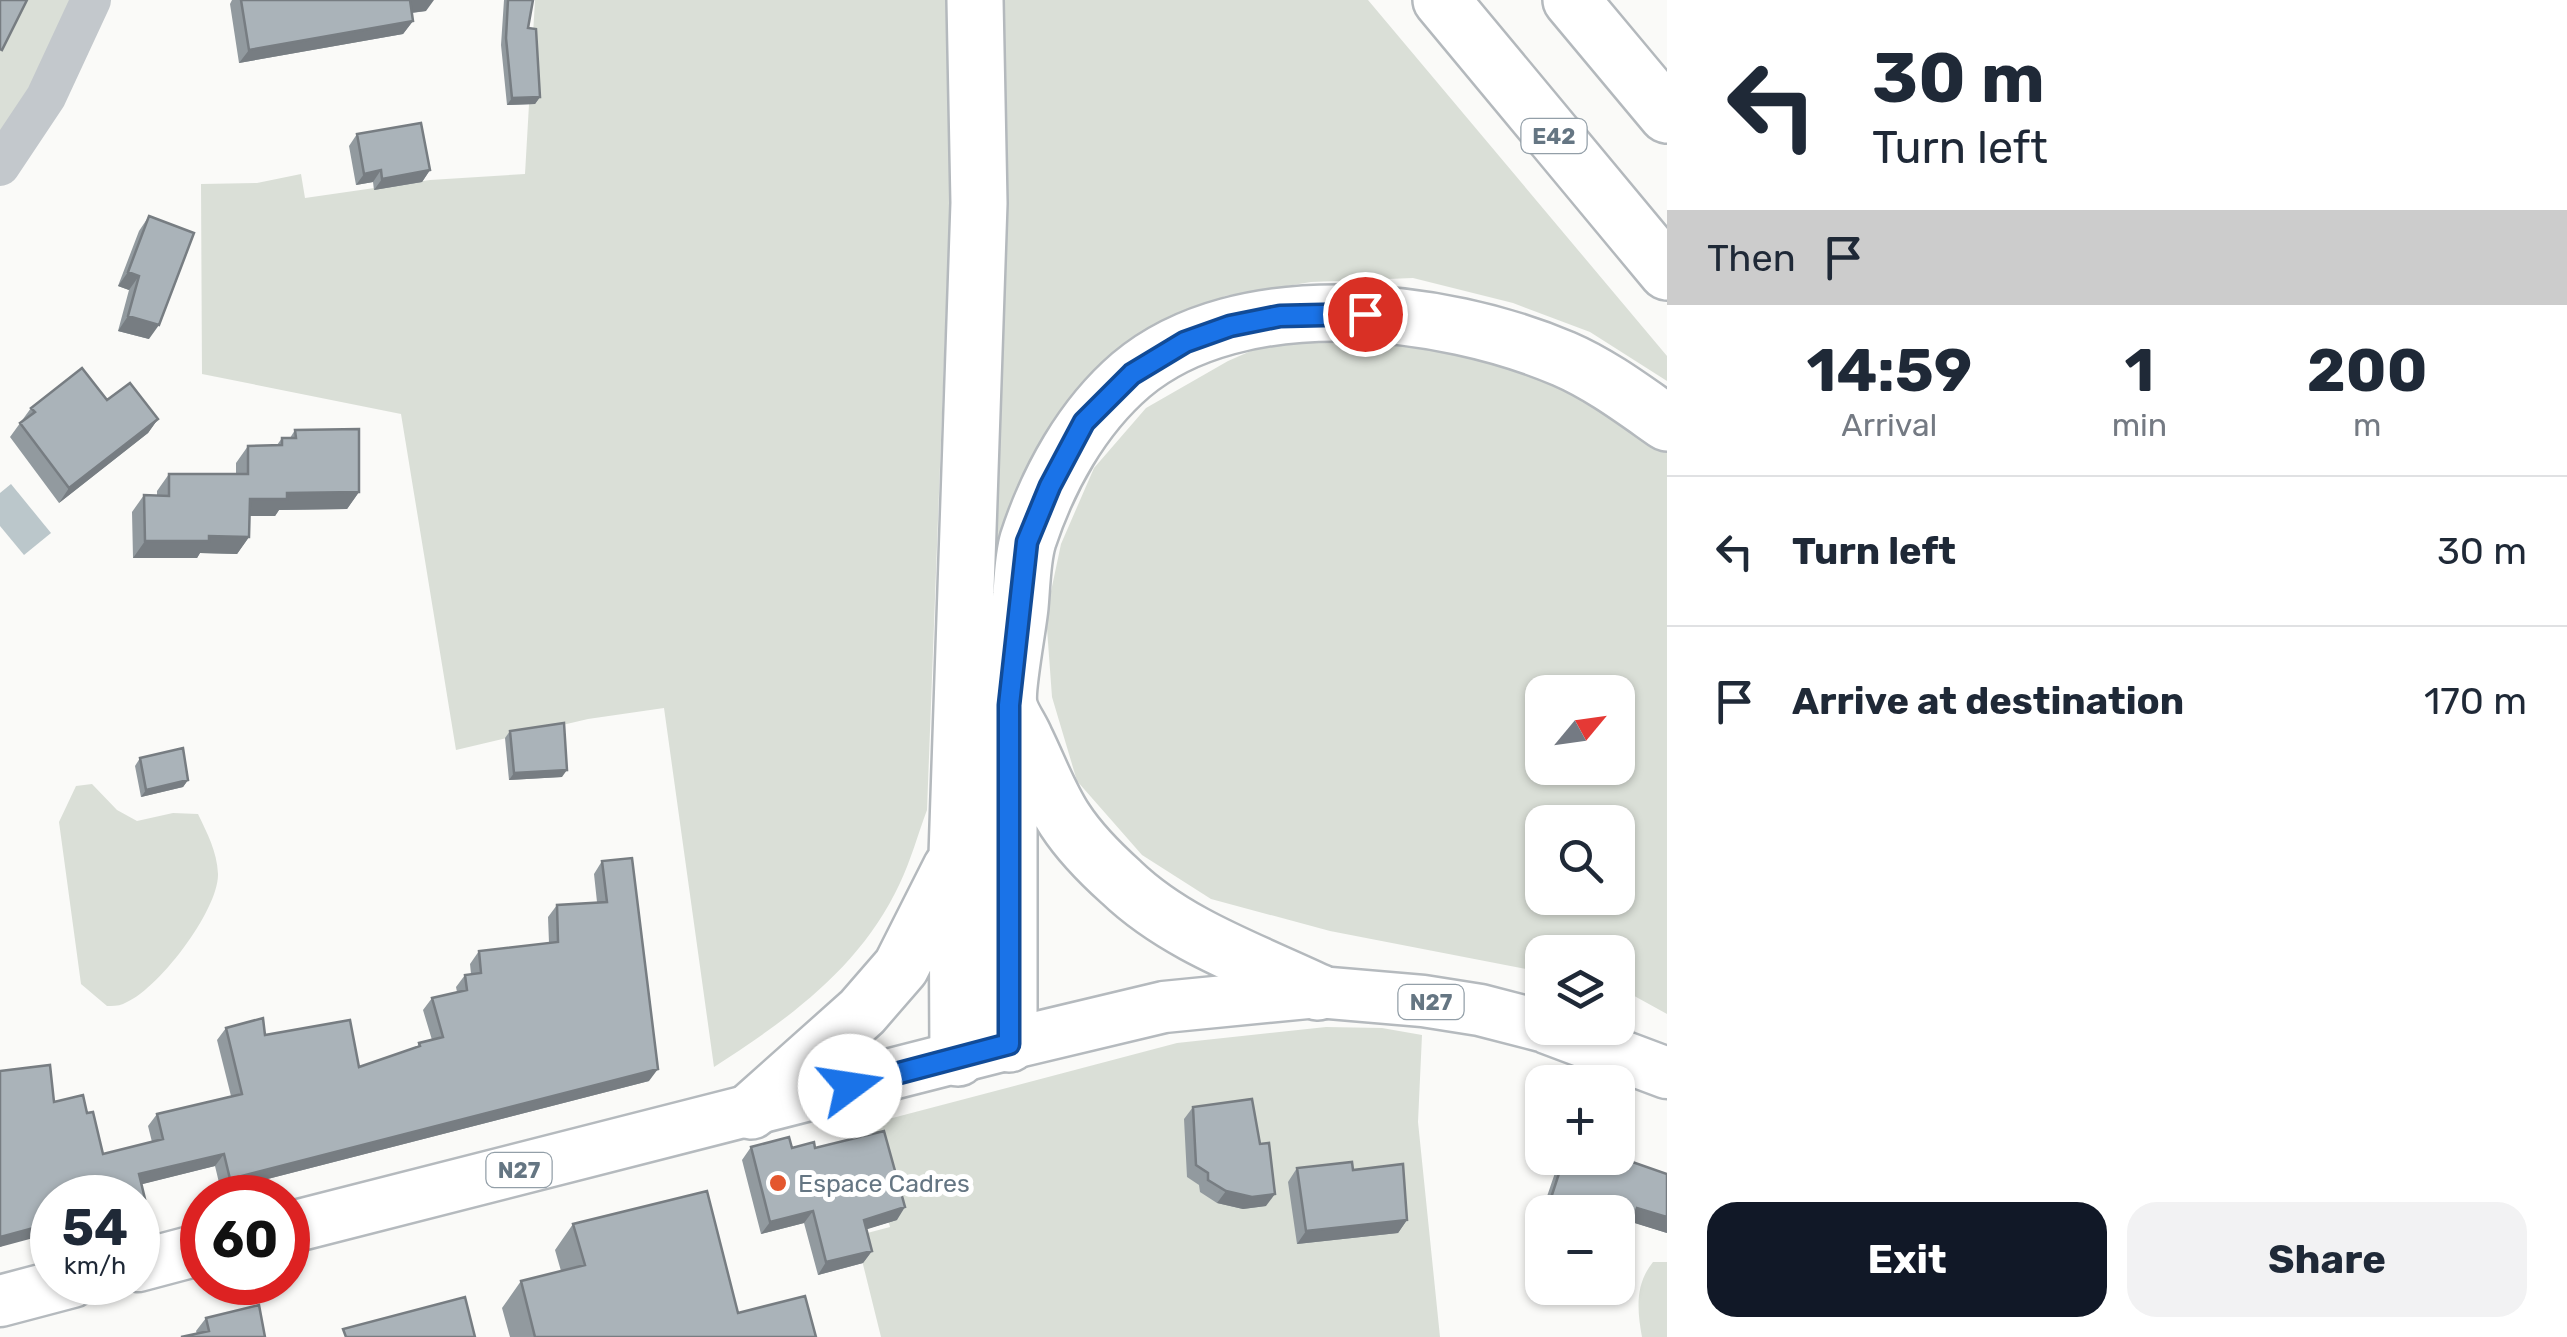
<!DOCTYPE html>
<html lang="en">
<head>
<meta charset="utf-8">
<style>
  :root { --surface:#fff; --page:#f2f2f3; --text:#1f2937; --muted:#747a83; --line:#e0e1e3; --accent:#111827 }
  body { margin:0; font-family:Rubik,sans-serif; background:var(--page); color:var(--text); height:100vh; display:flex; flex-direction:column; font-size:38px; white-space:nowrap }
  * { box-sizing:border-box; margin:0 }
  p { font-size:32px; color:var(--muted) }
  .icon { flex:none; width:55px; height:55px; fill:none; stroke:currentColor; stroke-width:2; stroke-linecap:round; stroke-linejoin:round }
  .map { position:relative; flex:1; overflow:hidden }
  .sheet { display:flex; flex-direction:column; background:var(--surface); width:900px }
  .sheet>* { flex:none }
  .hud { background:#fff; color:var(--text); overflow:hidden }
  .needle { width:65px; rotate:61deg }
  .tools { position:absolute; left:1525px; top:675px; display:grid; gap:20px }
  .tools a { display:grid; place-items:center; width:110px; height:110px; border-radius:20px; background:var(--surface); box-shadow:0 2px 8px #0004; font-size:50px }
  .speed { position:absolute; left:30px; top:1175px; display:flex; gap:20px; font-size:50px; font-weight:700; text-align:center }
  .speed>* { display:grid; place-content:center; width:130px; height:130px; border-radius:50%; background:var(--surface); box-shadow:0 2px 8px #0004; line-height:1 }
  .speed small { font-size:25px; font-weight:400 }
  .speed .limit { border:15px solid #d22; background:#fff; color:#111 }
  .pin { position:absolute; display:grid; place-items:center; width:85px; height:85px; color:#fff; margin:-42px; border:5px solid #fff; border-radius:50%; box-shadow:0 2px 10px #0007 }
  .me { position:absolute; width:110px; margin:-55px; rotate:76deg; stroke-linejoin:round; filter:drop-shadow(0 0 8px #0008) }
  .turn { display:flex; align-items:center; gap:35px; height:210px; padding:0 40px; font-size:45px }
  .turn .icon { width:130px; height:130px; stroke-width:2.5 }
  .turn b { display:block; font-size:70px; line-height:85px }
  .then { display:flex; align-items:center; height:95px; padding:0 40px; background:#0003; gap:20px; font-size:38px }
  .eta { display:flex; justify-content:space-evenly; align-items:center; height:170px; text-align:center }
  .eta b { font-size:60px; font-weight:700; line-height:70px }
  .primary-button { display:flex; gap:20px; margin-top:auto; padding:20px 40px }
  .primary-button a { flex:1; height:115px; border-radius:30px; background:var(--accent); color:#fff; font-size:40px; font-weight:700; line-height:115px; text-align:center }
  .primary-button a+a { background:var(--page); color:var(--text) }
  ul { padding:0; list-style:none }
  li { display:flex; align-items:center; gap:30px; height:150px; padding:0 40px; border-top:2px solid var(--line) }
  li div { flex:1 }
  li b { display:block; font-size:38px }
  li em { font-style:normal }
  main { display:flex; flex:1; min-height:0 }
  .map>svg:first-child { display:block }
  .green { fill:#dadfd7; fill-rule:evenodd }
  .water { fill:#bbc7cb }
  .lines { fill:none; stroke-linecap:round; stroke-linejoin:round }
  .major-casing { stroke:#b5babe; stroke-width:55 }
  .highway-casing { stroke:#b4b9bd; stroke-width:60 }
  .minor { stroke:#c3c8cc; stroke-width:40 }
  .major { stroke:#fff; stroke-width:50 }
  .highway { stroke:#fff; stroke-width:55 }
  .wall { fill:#929a9f }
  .shaded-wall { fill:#777d82 }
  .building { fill:#aab3b9; stroke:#777d82; stroke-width:2.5 }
  .route-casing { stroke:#114b97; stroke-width:25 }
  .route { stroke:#1a73e8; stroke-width:18 }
  .poi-dot { fill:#e4572e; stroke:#fff; stroke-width:4 }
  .labels { text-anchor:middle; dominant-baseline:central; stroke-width:10; stroke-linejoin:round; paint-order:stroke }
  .shield { fill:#fff; stroke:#939fa8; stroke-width:2.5 }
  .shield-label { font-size:22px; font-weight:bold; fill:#657683 }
  .poi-label { font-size:25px; fill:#657683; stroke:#fff; text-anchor:start }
</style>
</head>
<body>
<main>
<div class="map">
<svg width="1667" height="1337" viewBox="0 0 1667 1337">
  <rect width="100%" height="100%" fill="#fafaf8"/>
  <!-- green -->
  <path class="green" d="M0 0H91L0 166Z
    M535 0H946L950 202 927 810C918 834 911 860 900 883 861 967 790 1018 714 1067L664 708 588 719 456 750 401 414 202 374 201 184 257 183 301 174 305 198 430 180 525 174Z
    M997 0H1368L1667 356V381L1590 332 1513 303 1413 278 1311 282 1225 296 1136 344 1025 485 993 566Z
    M1417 330 1511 358 1609 409 1667 451V1014L1618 987V952H1542V972L1330 931 1211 899 1142 855 1077 781 1052 697 1046 615 1061 544 1094 468 1146 408 1228 361 1285 336ZM1542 692H1618V768H1542ZM1542 822H1618V898H1542Z
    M92 784 117 810 137 821 173 813 198 814C207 833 217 851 218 874 219 910 157 992 123 1004 118 1006 112 1006 107 1006L81 984 59 822 76 786Z
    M1326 1027 1382 1028 1422 1035 1418 1122 1440 1337H881L856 1236 890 1227 862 1126 1177 1043Z
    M1653 1262H1667V1337H1642C1637 1310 1635 1284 1653 1262Z"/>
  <!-- water -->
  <path class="water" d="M11 484 51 533 24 555 0 526V493Z"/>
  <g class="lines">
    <!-- major casing -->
    <g class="major-casing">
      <path id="major" d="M1547 1028 1667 1073
        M288 1228 1009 1044 1164 1007 1318 992 1423 1001 1480 1010 1542 1026
        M138 1266 202 1249
        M0 1301 72 1282"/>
    </g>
    <!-- highway casing -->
    <g class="highway-casing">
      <path id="highway" d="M1441 0 1667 272
        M1571 0 1667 115
        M1318 992C1250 960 1175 934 1121 882 1101 864 1080 843 1065 820 1049 796 1038 765 1025 739 1021 729 1011 716 1009 705 1006 688 1018 628 1020 607 1022 586 1022 560 1028 540 1048 479 1082 417 1131 375 1240 283 1443 307 1564 359 1601 375 1634 400 1667 423
        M1009 1044V717
        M958 1058 957 856 979 203 975 0
        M751 1111 862 1012 901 967 951 868"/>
    </g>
    <!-- minor -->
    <path class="minor" d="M0 166 46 97 91 0"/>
    <!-- major -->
    <use href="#major" class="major"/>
    <!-- highway -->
    <use href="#highway" class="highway"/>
  </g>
  <!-- wall -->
  <path class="wall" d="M232 0H241L426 11 412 13 413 21 403 34 239 63 230 4Z
    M504 0H533L528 28 540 97 535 104 507 105 501 45Z
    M357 134 430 170 422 182 374 190 373 182 356 185 349 146Z
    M149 216V339L118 331 129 290 118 286 139 231Z
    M107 400 158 419 148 433 59 503 10 437 31 408Z
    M295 430 359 492 347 509 279 510 275 516H250L249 537 237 554 200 553 197 558H133L132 512 144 495 157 496V491L169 474H236V463L248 446 277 445 282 438H290Z
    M510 731 562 777 509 780 505 738Z
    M140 758 188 780 183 787 141 797 135 766Z
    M602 861 649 1081 221 1191 215 1166 142 1184 0 1247 54 1102 87 1113 103 1154 152 1142 148 1126 157 1114 231 1096 217 1040 226 1028 265 1035 359 1067 416 1048 419 1043 432 1040 423 1010 432 998 457 992 456 987 465 975 471 974 470 964 479 951 549 943 548 917 557 905 597 902 594 874Z
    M1193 1107 1266 1206 1243 1209 1217 1203 1200 1192 1199 1185 1187 1177 1184 1119Z
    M751 1147 815 1148 897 1220 866 1229 872 1251 863 1263 818 1275 804 1223 761 1234 742 1160Z
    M1618 1157 1667 1174V1233L1632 1222 1620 1244 1618 1243V1212H1542V1218L1540 1217 1560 1158Z
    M1297 1168 1353 1170 1407 1220 1398 1233 1297 1244 1288 1182Z
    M573 1224 738 1313 816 1337H510L502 1308 521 1281 561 1271 555 1250Z
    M206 1318 265 1337 197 1334 196 1331Z"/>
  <!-- shaded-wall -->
  <path class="shaded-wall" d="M410 0H434L426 11 401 14Z
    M413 21 403 34 239 63 249 50Z
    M540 97 535 104 507 105 512 98Z
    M381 170 373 182 356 185 364 174Z
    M430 170 422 182 374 190 382 179Z
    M128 272 139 276 129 290 118 286Z
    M128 316 159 325 149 339 118 331Z
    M158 419 148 433 59 503 69 488Z
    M359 492 347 509 279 510 275 516H238L250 499 287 493Z
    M209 536 249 537 237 554 200 553 197 558H133L145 541Z
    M567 770 562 777 509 780 514 773Z
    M188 780 183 787 141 797 146 790Z
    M658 1069 649 1081 221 1191 230 1179Z
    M224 1154 215 1166 131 1187 139 1174Z
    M1226 1191 1275 1194 1266 1206 1243 1209 1217 1203Z
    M905 1207 897 1220 855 1233 864 1220Z
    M1637 1208 1667 1217V1233L1628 1221Z
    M813 1211 804 1223 761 1234 770 1222Z
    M1407 1220 1398 1233 1297 1244 1306 1231Z
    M52 1223V1233L0 1247V1237Z
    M1618 1226 1629 1231 1620 1244 1618 1243Z
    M872 1251 863 1263 818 1275 826 1262Z"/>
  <!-- building -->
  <path class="building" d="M0 0H27L2 50 0 49Z
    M241 0H412H410L413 21 249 50Z
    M508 0H533L528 28 536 29 540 97 512 98 506 38Z
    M421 123 430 170 382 179 381 170 364 174 357 134Z
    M149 216 194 233 159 325 128 316 139 276 128 272Z
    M82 368 107 400 130 383 158 419 69 488 20 423 35 412 31 408Z
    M359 429V492L287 493V499H250L249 537 209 536V541H145L144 495 169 496V474H248V446L282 445V438H296L295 430Z
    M564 723 567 770 514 773 510 731Z
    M183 748 188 780 146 790 140 758Z
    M632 858 658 1069 230 1179 224 1154 139 1174 145 1199 138 1201V1198H52V1223L0 1237V1071L50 1065 54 1102 83 1095 87 1113 93 1112 103 1154 163 1139 157 1114 242 1094 226 1028 263 1018 265 1035 350 1020 359 1067 420 1046 419 1043 443 1037 432 998 467 990 465 975 481 973 479 951 558 942 557 905 607 902 602 861Z
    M1252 1099 1260 1144 1269 1143 1275 1194 1252 1197 1226 1191 1208 1180V1173L1196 1165 1193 1107Z
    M884 1131 905 1207 864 1220 872 1251 826 1262 813 1211 770 1222 751 1147 789 1137 792 1148 814 1142 815 1148Z
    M1618 1157 1667 1174V1217L1637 1208 1629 1231 1618 1226V1212H1550L1552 1206 1549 1204 1564 1158Z
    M1352 1162 1353 1170 1403 1164 1407 1220 1306 1231 1297 1168Z
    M707 1191 738 1313 805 1296 816 1337H535L521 1281 585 1265 573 1224Z
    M465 1297 475 1337H346L343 1329Z
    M259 1305 265 1337H181L209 1331 206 1318Z"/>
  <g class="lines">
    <!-- route casing -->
    <g class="route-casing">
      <path id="route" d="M850 1086 1009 1044V705L1027 542 1050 486 1084 422 1132 374 1185 342 1230 326 1280 316 1365 314"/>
    </g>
    <!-- route -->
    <use href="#route" class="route"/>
  </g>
  <!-- markers -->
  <circle class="poi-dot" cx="778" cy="1183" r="10"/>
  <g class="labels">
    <!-- shield labels -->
    <g class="shield">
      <rect x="1521.5" y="119" width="65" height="34" rx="8"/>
      <rect x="1398.5" y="985" width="65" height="34" rx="8"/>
      <rect x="486.5" y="1153" width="65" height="34" rx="8"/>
    </g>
    <g class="shield-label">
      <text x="1554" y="136">E42</text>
      <text x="1431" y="1002">N27</text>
      <text x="519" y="1170">N27</text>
    </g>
    <!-- poi labels -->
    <g class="poi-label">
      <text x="798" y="1183">Espace Cadres</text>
    </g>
  </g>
</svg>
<div class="tools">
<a><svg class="needle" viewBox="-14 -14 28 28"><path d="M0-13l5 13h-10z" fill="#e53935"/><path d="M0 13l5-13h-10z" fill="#747a83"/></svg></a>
<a><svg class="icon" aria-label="search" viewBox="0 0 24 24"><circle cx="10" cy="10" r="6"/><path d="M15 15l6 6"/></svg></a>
<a><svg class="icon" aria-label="layers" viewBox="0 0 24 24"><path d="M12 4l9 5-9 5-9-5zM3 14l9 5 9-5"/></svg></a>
<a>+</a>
<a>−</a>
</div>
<div class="speed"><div>54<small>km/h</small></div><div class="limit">60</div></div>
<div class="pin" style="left:1365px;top:314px;background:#d93025"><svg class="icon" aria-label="arrive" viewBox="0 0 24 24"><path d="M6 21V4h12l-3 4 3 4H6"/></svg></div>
<svg class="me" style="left:850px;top:1086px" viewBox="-20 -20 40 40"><circle r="19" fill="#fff"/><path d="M0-13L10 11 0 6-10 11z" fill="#1a73e8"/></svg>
</div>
<section class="sheet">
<div class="hud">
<div class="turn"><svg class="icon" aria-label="left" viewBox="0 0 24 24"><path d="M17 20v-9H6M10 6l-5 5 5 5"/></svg><div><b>30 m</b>Turn left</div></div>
<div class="then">Then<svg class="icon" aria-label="arrive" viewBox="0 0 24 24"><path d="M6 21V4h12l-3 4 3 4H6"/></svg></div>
</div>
<div class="eta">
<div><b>14:59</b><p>Arrival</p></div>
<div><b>1</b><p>min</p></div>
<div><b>200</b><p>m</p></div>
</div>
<ul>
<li><svg class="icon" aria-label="left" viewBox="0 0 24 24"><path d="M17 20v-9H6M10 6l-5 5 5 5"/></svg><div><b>Turn left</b></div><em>30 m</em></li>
<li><svg class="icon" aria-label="arrive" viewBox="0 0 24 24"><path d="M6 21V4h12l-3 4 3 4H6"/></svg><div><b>Arrive at destination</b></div><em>170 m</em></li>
</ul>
<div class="primary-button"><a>Exit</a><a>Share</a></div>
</section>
</main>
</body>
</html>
